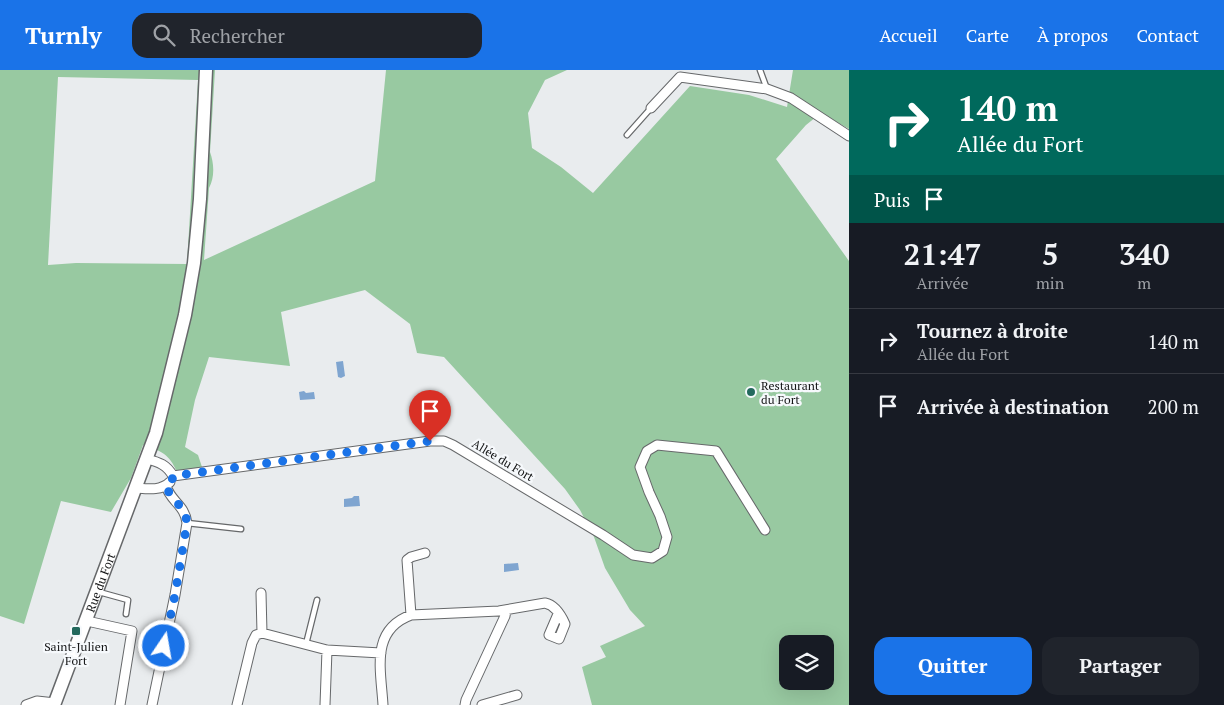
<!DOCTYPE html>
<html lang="fr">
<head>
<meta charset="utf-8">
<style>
  :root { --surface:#171b24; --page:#20242c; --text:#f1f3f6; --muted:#9ea1a6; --line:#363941; --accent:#1a73e8 }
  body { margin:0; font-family:"PT Serif",serif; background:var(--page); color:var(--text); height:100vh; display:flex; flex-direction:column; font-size:19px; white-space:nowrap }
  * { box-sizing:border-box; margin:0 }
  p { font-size:16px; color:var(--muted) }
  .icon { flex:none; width:28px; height:28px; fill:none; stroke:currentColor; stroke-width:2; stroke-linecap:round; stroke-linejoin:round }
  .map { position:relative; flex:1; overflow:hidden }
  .panel { display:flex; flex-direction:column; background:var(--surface); width:375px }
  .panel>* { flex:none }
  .hud { background:#00695c; color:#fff; overflow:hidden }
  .buttons { position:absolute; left:779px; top:565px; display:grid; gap:10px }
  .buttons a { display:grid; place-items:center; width:55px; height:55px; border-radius:10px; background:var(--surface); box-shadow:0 5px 20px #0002; font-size:25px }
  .pin { position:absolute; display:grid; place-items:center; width:42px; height:42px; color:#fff; margin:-51px -21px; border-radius:50% 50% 50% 0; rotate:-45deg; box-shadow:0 0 5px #0007 }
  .pin .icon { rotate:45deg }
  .me { position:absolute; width:55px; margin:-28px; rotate:12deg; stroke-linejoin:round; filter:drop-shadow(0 0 4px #0008) }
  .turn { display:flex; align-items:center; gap:18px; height:105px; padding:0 25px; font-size:22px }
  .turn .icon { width:65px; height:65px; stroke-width:2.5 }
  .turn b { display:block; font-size:35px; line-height:42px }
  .then { display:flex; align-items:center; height:48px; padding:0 25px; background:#0003; gap:10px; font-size:19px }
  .eta { display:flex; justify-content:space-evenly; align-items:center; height:85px; text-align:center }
  .eta b { font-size:30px; font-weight:800; line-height:35px }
  .button { display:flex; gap:10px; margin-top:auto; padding:10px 25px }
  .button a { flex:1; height:58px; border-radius:15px; background:var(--accent); color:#fff; font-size:20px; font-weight:800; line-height:58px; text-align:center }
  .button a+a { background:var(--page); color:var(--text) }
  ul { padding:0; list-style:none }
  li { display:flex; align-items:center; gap:15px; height:65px; padding:0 25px; border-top:1px solid var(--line) }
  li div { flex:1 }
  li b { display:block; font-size:19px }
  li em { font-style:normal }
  header { display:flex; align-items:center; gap:30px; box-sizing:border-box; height:70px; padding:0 25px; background:var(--accent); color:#fff }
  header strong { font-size:24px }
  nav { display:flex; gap:28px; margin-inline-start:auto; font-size:18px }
  .search { width:350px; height:45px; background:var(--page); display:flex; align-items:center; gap:12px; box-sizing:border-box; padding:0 18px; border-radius:15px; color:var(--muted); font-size:19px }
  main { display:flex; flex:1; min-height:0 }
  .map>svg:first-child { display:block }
  .green { fill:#98c9a1; fill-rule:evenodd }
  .water { fill:#7fa5d0 }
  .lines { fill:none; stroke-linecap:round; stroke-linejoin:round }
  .lane-casing { stroke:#66686a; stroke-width:7 }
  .street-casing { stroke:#66686a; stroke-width:11 }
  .secondary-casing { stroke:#66686a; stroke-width:15 }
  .lane { stroke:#fff; stroke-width:4.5 }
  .street { stroke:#fff; stroke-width:9 }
  .secondary { stroke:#fff; stroke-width:12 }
  .route { stroke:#1a73e8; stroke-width:9; stroke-dasharray:0 16.2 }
  .poi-dot { fill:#23695d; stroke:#f6f9fc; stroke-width:2 }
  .labels { text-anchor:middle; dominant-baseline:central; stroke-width:4.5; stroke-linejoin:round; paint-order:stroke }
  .poi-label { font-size:12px; fill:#141516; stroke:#f6f9fc; text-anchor:start }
  .street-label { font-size:12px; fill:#141516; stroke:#f6f9fc }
</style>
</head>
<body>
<header>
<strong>Turnly</strong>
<div class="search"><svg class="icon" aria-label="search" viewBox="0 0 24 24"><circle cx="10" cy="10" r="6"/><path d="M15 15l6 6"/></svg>Rechercher</div>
<nav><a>Accueil</a><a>Carte</a><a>À propos</a><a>Contact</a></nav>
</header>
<main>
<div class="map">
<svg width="849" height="635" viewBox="0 0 849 635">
  <rect width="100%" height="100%" fill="#e9ecee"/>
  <!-- green -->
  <path class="green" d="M0 0H215L210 82C214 93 215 107 209 118L204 190 375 111 386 0H567L545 10 528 43 532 78 561 97 593 123 690 16 749 25 787 37 793 0H849V59L821 43 806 55 776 89 849 191V635H592L582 597 606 587 600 576 645 556 630 540 605 498 594 467 580 440 565 419 444 287 417 283 410 254 365 220 281 242 290 296 209 287 195 330 185 377 198 385 202 397 177 402C169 384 162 381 143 375L131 408 111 442 61 431 24 554 0 546ZM58 7 198 10 187 194 76 193 48 195ZM788 574H825V611H788Z"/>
  <!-- water -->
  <path class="water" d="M343 291 345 306 341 308 338 307 336 292Z
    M304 321 306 323 314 322 315 329 300 330 299 322Z
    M354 426H359L360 436 344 437V429L352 428Z
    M518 493 519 500 504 502V494Z"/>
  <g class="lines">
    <!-- lane casing -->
    <g class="lane-casing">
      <path id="lane" d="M760 0 767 19
        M627 65 651 38
        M187 453 241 459
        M99 522 128 530 126 544
        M306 574 317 530"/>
    </g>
    <!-- street casing -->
    <g class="street-casing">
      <path id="street" d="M651 38 680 7 767 19 791 28 849 66
        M147 389C159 392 167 395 173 406
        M173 406 430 371H444L453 375 603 465 633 485 652 488 663 481 667 467 660 446 649 422 640 397 647 381 657 375 716 381 765 460
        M137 418C148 419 161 421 170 412
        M411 545 407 490 411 487 425 483
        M87 551 132 561 120 635
        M262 563 327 580 381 583
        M26 635 37 631 55 633
        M152 635 175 525 187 453C185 435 171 432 166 416
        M237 635 252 573 256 565 262 563 261 523
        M325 635 327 580
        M383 635C381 600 370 560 411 545L499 541 545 533C555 535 561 545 565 554L559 569 549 565 558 544
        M465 635 466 630 505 546 506 540
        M482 635 517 625"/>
    </g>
    <!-- secondary casing -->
    <g class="secondary-casing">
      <g id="secondary">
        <path id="s1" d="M54 635 156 363 185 245 194 193 200 129 206 0"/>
      </g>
    </g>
    <!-- lane -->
    <use href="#lane" class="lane"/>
    <!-- street -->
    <use href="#street" class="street"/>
    <!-- secondary -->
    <use href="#secondary" class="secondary"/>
  </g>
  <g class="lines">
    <!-- route -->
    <path class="route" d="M164 576 175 525 187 453C185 435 172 432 166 416L172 410 173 406 430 371"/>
  </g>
  <!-- markers -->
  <g class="poi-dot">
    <circle cx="751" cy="322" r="5"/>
    <rect x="71" y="556" width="10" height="10" rx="2.5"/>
  </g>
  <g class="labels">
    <!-- poi labels -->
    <g class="poi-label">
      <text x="761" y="315">Restaurant<tspan x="761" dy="14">du Fort</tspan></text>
      <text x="76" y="576" text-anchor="middle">Saint-Julien<tspan x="76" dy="14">Fort</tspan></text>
    </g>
    <!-- street labels -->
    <g class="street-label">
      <text transform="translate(503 390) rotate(31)">Allée du Fort</text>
      <text stroke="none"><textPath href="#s1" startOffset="131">Rue du Fort</textPath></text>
    </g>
  </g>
</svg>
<div class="buttons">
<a><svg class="icon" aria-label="layers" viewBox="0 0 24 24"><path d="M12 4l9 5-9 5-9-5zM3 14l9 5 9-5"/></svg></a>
</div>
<div class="pin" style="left:430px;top:371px;background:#d93025"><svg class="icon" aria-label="arrive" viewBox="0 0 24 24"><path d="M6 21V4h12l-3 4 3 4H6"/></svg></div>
<svg class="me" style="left:164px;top:576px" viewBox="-20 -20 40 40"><circle r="17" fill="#1a73e8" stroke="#fff" stroke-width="3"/><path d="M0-11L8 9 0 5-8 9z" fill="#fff"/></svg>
</div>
<section class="panel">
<div class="hud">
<div class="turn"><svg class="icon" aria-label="right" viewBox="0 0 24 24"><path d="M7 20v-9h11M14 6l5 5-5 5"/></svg><div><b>140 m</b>Allée du Fort</div></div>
<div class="then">Puis<svg class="icon" aria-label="arrive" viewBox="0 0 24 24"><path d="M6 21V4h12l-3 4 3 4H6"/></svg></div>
</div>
<div class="eta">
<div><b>21:47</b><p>Arrivée</p></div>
<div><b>5</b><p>min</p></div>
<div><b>340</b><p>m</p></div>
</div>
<ul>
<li><svg class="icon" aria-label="right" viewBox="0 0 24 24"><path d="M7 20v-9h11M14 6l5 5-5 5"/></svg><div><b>Tournez à droite</b><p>Allée du Fort</p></div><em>140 m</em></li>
<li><svg class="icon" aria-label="arrive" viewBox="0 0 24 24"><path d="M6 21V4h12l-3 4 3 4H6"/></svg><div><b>Arrivée à destination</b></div><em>200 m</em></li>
</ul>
<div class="button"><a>Quitter</a><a>Partager</a></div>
</section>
</main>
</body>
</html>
